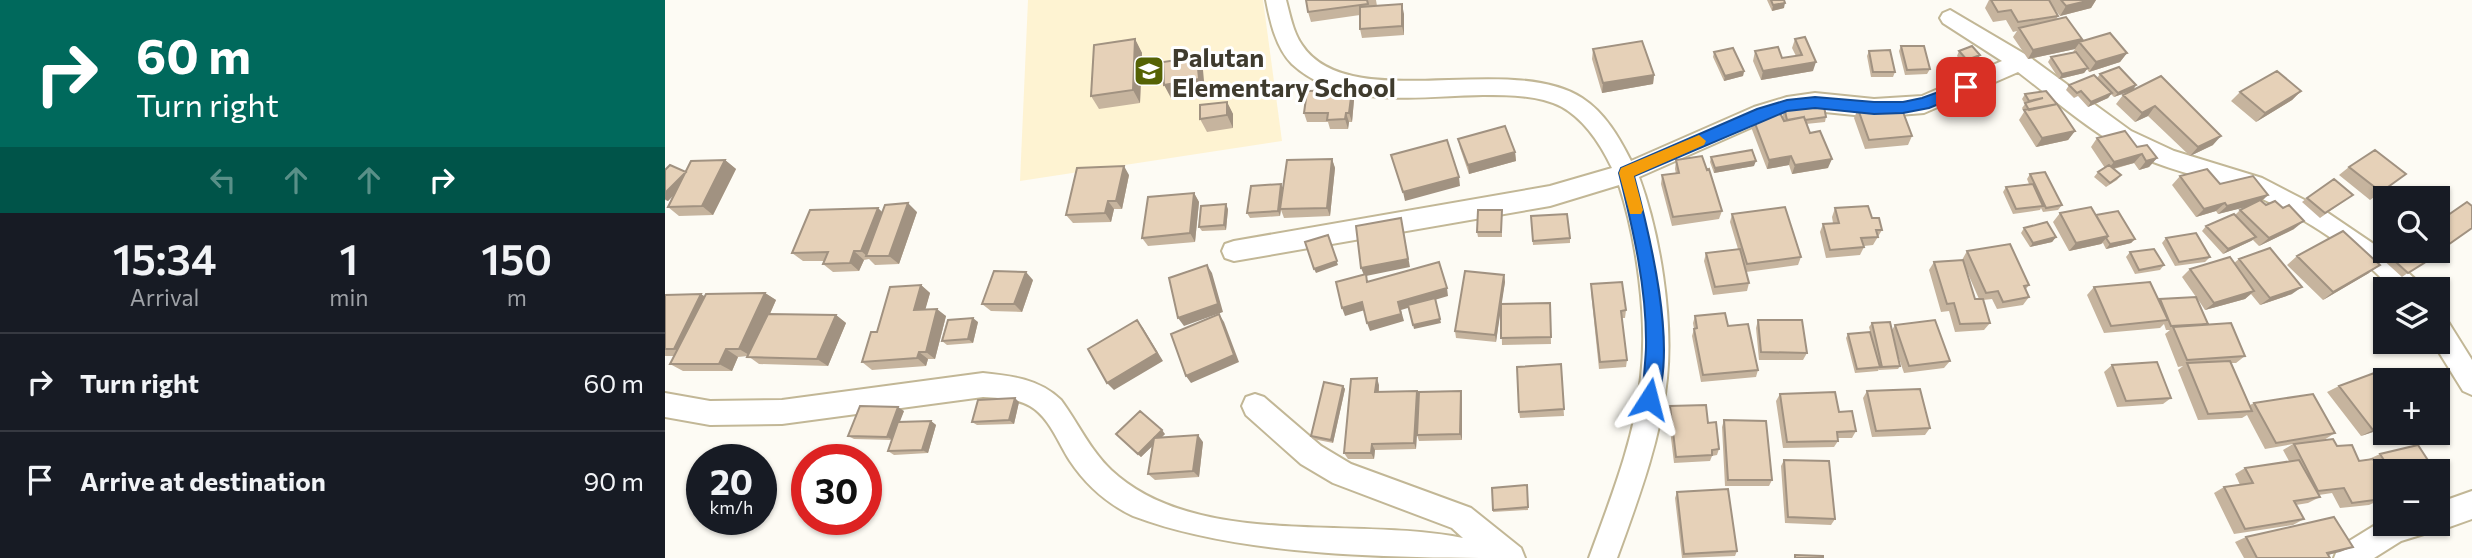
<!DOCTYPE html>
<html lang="en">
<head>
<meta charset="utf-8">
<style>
  :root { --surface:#171b24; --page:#20242c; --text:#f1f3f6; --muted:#9ea1a6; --line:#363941 }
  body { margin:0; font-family:Commissioner,sans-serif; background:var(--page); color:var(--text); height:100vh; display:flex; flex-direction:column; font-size:26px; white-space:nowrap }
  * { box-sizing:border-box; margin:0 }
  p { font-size:23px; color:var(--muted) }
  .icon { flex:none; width:38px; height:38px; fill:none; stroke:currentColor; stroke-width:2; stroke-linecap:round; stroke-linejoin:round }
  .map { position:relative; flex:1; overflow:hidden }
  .details { display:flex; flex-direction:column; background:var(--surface); width:665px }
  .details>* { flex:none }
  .hud { background:#00695c; color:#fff; overflow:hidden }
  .tools { position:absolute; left:1708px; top:186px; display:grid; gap:14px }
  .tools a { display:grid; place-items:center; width:77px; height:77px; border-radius:0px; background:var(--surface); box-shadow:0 2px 5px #0004; font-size:35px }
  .speed { position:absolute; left:21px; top:444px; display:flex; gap:14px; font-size:35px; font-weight:700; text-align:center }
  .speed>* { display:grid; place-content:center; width:91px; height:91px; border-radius:50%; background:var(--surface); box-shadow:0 2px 5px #0004; line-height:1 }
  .speed small { font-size:18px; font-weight:400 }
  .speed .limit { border:10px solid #d22; background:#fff; color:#111 }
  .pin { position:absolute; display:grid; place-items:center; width:60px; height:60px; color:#fff; margin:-30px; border-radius:14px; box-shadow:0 4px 10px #0006 }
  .me { position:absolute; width:77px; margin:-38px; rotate:9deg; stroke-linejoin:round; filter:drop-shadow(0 0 5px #0008) }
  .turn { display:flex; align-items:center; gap:24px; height:147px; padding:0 21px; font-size:32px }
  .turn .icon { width:91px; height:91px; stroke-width:2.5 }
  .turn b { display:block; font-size:49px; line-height:60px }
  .lanes { display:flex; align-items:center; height:66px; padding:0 21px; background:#0003; justify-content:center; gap:35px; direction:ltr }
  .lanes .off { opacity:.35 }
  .eta { display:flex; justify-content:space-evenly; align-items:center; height:119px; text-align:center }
  .eta b { font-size:42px; font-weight:600; line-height:49px }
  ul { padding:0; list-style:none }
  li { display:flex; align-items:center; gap:21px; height:98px; padding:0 21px; border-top:2px solid var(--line) }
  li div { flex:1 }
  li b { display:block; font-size:26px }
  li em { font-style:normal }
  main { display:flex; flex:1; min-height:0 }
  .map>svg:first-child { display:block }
  .built { fill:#fef3d2 }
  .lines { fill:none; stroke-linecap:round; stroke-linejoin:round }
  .street-casing { stroke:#c2b796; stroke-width:4 }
  .street { fill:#fff; fill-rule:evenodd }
  .wall { fill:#c6b49e; fill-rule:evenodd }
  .shaded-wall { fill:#a19281 }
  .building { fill:#e6d1b8; stroke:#a19281; stroke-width:2 }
  .route { fill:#1a73e8; stroke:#114b97; stroke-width:2 }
  .slow { fill:#f59e0b }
  .labels { text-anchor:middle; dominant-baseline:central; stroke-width:6; stroke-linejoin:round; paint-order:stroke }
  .poi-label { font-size:26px; font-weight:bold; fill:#3f3b2e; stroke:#fff; text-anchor:start }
</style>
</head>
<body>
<main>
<section class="details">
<div class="hud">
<div class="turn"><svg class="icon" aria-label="right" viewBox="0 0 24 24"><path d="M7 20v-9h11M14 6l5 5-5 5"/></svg><div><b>60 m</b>Turn right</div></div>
<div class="lanes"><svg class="icon off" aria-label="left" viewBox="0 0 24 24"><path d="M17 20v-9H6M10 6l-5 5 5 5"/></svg><svg class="icon off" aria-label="ahead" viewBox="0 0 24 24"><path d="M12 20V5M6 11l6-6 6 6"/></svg><svg class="icon off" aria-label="ahead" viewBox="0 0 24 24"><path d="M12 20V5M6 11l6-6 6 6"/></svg><svg class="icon" aria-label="right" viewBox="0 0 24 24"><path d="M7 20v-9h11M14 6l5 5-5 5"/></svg></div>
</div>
<div class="eta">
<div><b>15:34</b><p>Arrival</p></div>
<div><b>1</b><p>min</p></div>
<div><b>150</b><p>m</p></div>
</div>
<ul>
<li><svg class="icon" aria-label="right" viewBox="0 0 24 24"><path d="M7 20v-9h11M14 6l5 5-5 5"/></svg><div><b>Turn right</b></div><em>60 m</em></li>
<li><svg class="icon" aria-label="arrive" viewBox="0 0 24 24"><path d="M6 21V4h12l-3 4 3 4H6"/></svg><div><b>Arrive at destination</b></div><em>90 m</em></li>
</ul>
</section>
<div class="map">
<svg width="1807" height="558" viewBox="0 0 1807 558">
  <rect width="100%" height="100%" fill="#fdfbf4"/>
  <!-- built -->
  <path class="built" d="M363 0H598L617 141 355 181Z"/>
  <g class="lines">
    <!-- street casing -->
    <g class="street-casing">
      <path id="street" d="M601 0H621C625 15 628 32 637 45 684 116 845 51 917 98 940 113 954 137 966 161L1089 107 1122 97 1150 93 1209 99 1257 96 1337 61 1278 23 1275 18 1278 13 1285 10 1363 56 1466 131 1509 151 1597 178 1657 209 1722 253 1752 281 1755 289H1727C1690 248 1623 207 1571 188 1536 176 1499 169 1465 152 1424 131 1390 100 1353 72L1259 113 1209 117 1150 111 1122 115 1103 120 974 177C995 234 1008 317 1002 378 996 439 973 500 952 558H924C945 500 970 439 976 377 983 320 972 240 954 185L885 206 569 261 560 258 557 251 560 244 569 241 885 186 947 168C936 145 920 120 897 107 874 95 843 95 818 95 756 96 677 110 627 64 611 48 605 21 601 0Z
        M1773 317 1782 320 1807 360V395L1798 391 1767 341H1773Z
        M318 373C347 376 374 379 396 400 413 423 425 450 446 470 531 550 692 516 798 538L787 528 668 483 636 464 581 415 577 406 581 397 590 394 599 397 656 446 686 464 806 508 856 548 860 558C738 558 579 558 468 516 441 503 421 485 405 461 393 442 384 417 365 406 351 398 333 398 318 397L117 424 45 425 0 417V393L45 401 117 400Z
        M1807 491V519L1773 531 1764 527 1762 533 1736 541 1709 558H1669L1673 548 1720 519V523H1773V503Z"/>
    </g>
    <!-- street -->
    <use href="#street" class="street"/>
  </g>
  <!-- wall -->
  <path class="wall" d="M641 0H711L712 6 739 14V35L697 38 695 29V15L646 22 643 12Z
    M1102 0H1119V8L1107 11Z
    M1324 0H1431L1426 8 1395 16 1386 4 1393 16 1391 20 1417 39 1415 42 1462 53 1455 62 1424 72 1422 69 1419 73 1394 79 1383 62 1386 57 1408 52 1410 49 1363 59 1348 37 1352 31 1348 32 1341 20 1328 22 1320 8Z
    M470 39 477 53 475 103 434 109 426 96Z
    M1130 39 1148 71 1096 80 1088 61 1090 51 1117 58 1131 56 1127 48Z
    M1236 46 1265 69 1262 74 1240 75 1234 51Z
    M928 49 989 75 988 84 937 93 927 59Z
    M1204 51 1230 72 1228 77H1206L1202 56Z
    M1294 51 1312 60 1300 65 1292 56Z
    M1049 52 1079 71 1078 76 1059 81 1048 57Z
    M1435 74 1471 85 1468 90 1449 97 1446 94 1443 98 1423 107 1413 96 1409 98 1401 90 1404 85 1432 78Z
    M1496 76 1548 145 1525 156 1483 116 1470 122 1451 104 1458 95Z
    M1636 91 1627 100 1591 122 1566 101 1575 92Z
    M1360 94 1410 131 1403 140 1371 147 1354 120 1359 112 1357 108 1360 104 1357 99Z
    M689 100 687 122H684L683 129H665L663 122H642L639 113Z
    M562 102 568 114V128L542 132 535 119Z
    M1119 107 1161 117 1160 122 1141 124 1163 168 1127 174 1124 165 1102 169 1086 127 1088 118 1119 121 1117 112Z
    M1193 109 1247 136 1243 145 1200 149 1189 118Z
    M1432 138 1472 147 1492 158 1484 167 1474 170 1469 163 1449 169 1456 175 1452 180 1441 187 1429 177 1433 172 1440 168 1426 147Z
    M793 139 850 152 851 161 804 174 795 148Z
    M1046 157 1089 166 1049 173 1045 162Z
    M667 159 670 168 665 216 619 218 616 210 615 216 585 218 582 213Z
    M60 160 71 169 48 215 14 216 3 207 9 194 3 201 0 200V170L21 172Z
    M1011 160 1057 211 1054 219 1007 226 996 184 997 175 1011 174 1010 169Z
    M1684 167 1741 174 1705 200 1674 175Z
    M1365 174 1397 205 1393 210 1378 212 1376 208 1375 210 1348 214 1338 192 1341 187 1364 184 1362 179Z
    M464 175 457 209H449L446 222 408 223 401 215Z
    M1515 176 1603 195 1597 201 1629 229 1594 246 1588 240 1558 254 1537 231 1541 226 1570 215 1575 210 1580 207 1553 214 1551 211 1531 217 1507 185Z
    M529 193 534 202 530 242 483 246 477 238Z
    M1688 195 1655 218 1637 202 1642 198Z
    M213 208 217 212H252L234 264 210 265 204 259 199 260 194 271 168 272 158 264 159 261H138L127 253Z
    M1170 208 1207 218 1217 230 1208 245 1199 246V247L1195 255 1161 258 1155 232 1158 224 1168 223 1167 217Z
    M563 209 561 230 537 231 534 227Z
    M837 210V237H813L812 232Z
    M1395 213 1431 215 1470 239 1466 243 1441 249 1438 243 1436 244 1404 251 1388 222Z
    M1067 214 1136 257 1133 265 1081 272 1084 283 1082 291 1048 295 1039 261 1041 253 1073 249 1065 222Z
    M866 216 905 238V243L868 245Z
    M1359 228 1391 237 1387 242 1365 247 1356 233Z
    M1807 228 1737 277 1716 258 1728 250H1773Z
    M1501 238 1545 257 1540 262 1510 266 1497 243Z
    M1302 251 1364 285 1361 289 1364 297 1358 305 1332 309 1327 299 1318 300 1325 323 1319 330 1290 332 1284 311 1276 312 1264 270 1269 262 1297 260ZM1300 267 1314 299H1310Z
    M1465 252 1499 265 1495 270 1470 274 1461 257Z
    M1632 256 1704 273 1658 300 1622 265Z
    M1574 259 1627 294 1595 305 1586 294 1580 299 1540 310 1532 298 1543 324 1580 356 1571 363H1566L1585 405 1589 403 1670 433 1659 440 1638 443 1672 446 1694 461 1704 459 1715 454 1770 471H1720V488L1713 491 1717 499 1704 505 1675 508 1667 493 1654 495 1655 497 1643 503 1631 505 1639 519 1628 525 1569 534 1549 493 1559 487 1575 485 1570 474 1580 468 1624 461 1618 450 1628 444 1600 449 1582 415 1577 418 1533 420 1513 370 1518 366 1513 367 1500 334 1505 330H1501L1499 324 1495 328 1439 333 1422 295 1429 287 1494 300 1495 299 1531 297 1517 277 1525 269 1569 263Z
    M839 275 840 282 836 304 885 303 886 344 837 345 836 305 831 342 791 338 790 331Z
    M368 280 357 312 326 311 317 304Z
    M926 284 961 310 960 318H957L962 360 961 367 934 369 926 292Z
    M256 285 265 293 260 309 281 316 270 359H263L261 366 207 370 197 362 212 332Z
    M100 293 111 300 105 314 171 315 181 323 163 366 94 364 83 356 73 357 67 371H18L5 364 9 356H0V295L36 294 40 297Z
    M1030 316 1063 326 1093 370 1091 377 1036 382 1027 336 1029 329 1028 323Z
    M1093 320 1142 353 1138 360H1094L1091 328Z
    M313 322 308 343 282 345 277 341Z
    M1207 323 1227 330 1230 325 1285 361 1279 368 1239 373 1231 350 1235 366 1233 369 1214 370V369L1213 371 1190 373 1181 338 1183 334 1206 335 1204 327Z
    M896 364 899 416 855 418 854 412Z
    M1447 365 1506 398 1498 404 1452 407 1439 372Z
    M714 385V392L752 391 754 398 751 449 710 450 709 459H683L679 453Z
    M678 386 680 389 668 443 648 439 646 436Z
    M1674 386 1720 428 1696 436 1662 392Z
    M796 391 797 398V440L754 441 752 435Z
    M1202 391 1265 428 1260 435 1207 437 1198 398Z
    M1115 394 1174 412 1191 431 1187 438H1173V441L1169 447 1118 448 1111 401Z
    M354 402 349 424 312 425 307 422Z
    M1005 406 1043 423 1054 449 1052 455 1047 456 1045 461 1009 463 1003 413Z
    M239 411 234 422 266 421 271 425 263 453 229 455 223 451 227 440 189 439 183 436Z
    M1059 420 1107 480 1104 486H1060L1057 427Z
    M1725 432H1740L1728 437Z
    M451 434H500L496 438 538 442 534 477 490 480 483 474 487 446 476 457Z
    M1119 460 1170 519 1166 525 1120 523 1116 466Z
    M862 485 863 510 828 512V510Z
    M1012 492 1072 551 1070 556 1017 558 1010 498Z
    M1581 537 1688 547 1663 555 1665 558H1579L1570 542Z"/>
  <!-- shaded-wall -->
  <path class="shaded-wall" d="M1426 0H1431L1426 8 1395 16 1401 6Z
    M1120 3 1119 8 1107 11 1108 5Z
    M737 4 739 14V35L737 26Z
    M470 39 477 53 475 103 468 90Z
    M1417 39 1410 49 1363 59 1368 50Z
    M1462 53 1455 62 1424 72 1431 62Z
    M1315 55 1312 60 1300 65 1302 60Z
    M532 57 538 70 540 92 506 98 499 85Z
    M1151 62 1148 71 1096 80 1098 71Z
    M1423 68 1419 73 1394 79 1397 74Z
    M1079 71 1078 76 1059 81 1060 76Z
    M989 75 988 84 937 93 938 83Z
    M1471 85 1468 90 1449 97 1453 93Z
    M687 90 689 100 687 122 684 113Z
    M1636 91 1627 100 1591 122 1600 113Z
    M1447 93 1443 98 1423 107 1426 102Z
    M562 102 568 114V128L562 115Z
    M1490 106 1483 116 1470 122 1477 113Z
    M681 113 684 122 683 129 680 119Z
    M1410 131 1403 140 1371 147 1377 138Z
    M1556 136 1548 145 1525 156 1533 147Z
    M850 152 851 161 804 174 803 165Z
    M1477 154 1469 163 1442 170 1449 162Z
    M1126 156 1124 165 1102 169 1104 160Z
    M1492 158 1484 167 1474 170 1481 161Z
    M667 159 670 168 665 216 662 208Z
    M1167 159 1163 168 1127 174 1130 165Z
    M60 160 71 169 48 215 37 206Z
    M1091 161 1089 166 1049 173 1050 168Z
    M459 166 464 175 457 209 451 201Z
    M21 172 27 177 3 201 0 199V193Z
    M794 177 795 186 740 201 738 192Z
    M616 184 618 189 615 216 613 211Z
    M529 193 534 202 530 242 525 233Z
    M1603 195 1593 204 1553 214 1562 206Z
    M443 201 449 209 446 222 440 213Z
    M243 203 252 212 234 264 224 256Z
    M1560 203 1551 211 1531 217 1539 209Z
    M561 204 563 209 561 230 559 225Z
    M213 208 222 217 202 256 196 251Z
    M736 218 745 267 701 276 705 290 696 268Z
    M1639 221 1629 229 1594 246 1604 238Z
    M1443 236 1436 244 1404 251 1411 243Z
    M1391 237 1387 242 1365 247 1368 243Z
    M1591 237 1586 241 1558 254 1563 249Z
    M664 239 673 265 651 273 649 269Z
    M1470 239 1466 243 1441 249 1445 244Z
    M189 251 199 260 194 271 185 263Z
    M542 265 547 273 558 312 519 326 513 318Z
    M1715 265 1704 273 1658 300 1668 292Z
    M361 272 368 280 357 312 349 304Z
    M839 275 840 282 831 342 830 335Z
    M256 285 265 293 258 318 249 310Z
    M1637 287 1627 294 1595 305 1605 298Z
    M782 288 783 296 736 310 739 321 705 331 702 323 733 302Z
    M1589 291 1580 299 1540 310 1549 303Z
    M100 293 111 300 86 356 74 349Z
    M36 294 48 302 22 356 9 349Z
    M697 302 700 310 680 316 677 308Z
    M272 309 281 316 270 359 261 352Z
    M554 314 559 322 574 362 526 383 521 376Z
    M171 315 181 323 163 366 152 359Z
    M308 318 313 322 308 343 303 339Z
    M775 319 776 323 749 329 748 325Z
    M472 320 478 328 498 361 449 390 442 383Z
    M61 349 73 357 67 371 54 364Z
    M254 352 263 359 261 366 252 358Z
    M712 378 714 385 713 399 710 392Z
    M678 386 680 389 668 443 666 440Z
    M752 391 754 398 751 449 749 443Z
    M796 391 797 398V440L795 434Z
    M350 398 354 402 349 424 344 420Z
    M233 407 239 411 228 440 222 437Z
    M266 421 271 425 263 453 257 450Z
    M1720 426V428L1696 436 1708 430Z
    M497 430 500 434 476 457 473 454Z
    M533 435 538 442 534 477 528 471Z
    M707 444 710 450 709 459 706 453Z
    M1688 547 1675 552 1650 558 1662 553Z"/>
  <!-- building -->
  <path class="building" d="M641 0H702L703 4 643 12Z
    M1106 0H1119L1120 3 1108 5Z
    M1326 0H1384L1393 16 1353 22 1346 10 1333 12Z
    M1396 0H1426L1401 6Z
    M737 4V26L695 29V7Z
    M1401 17 1417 39 1368 50 1354 28Z
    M1445 33 1462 53 1431 62 1414 42Z
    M1140 37 1151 62 1098 71 1090 51 1113 47 1117 58 1137 55 1130 39Z
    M470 39 468 90 426 96 429 45Z
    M977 41 989 75 938 83 928 49Z
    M1236 46H1259L1265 69 1242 70Z
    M1307 46 1315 55 1302 60 1294 51Z
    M1068 48 1079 71 1060 76 1049 52Z
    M1225 50 1230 72H1208L1204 51Z
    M1411 52 1423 68 1397 74 1386 57Z
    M532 57 534 79 499 85 498 62Z
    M1454 67 1471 85 1453 93 1435 74Z
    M1612 71 1636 91 1600 113 1575 92Z
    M1429 75 1447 93 1426 102 1416 91 1412 93 1404 85Z
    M1496 76 1556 136 1533 147 1490 106 1477 113 1458 95Z
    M687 90 684 113H681L680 119 662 120 663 113H639L642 91Z
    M1381 91 1392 104 1364 110 1360 103 1378 98 1364 101 1360 94Z
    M1158 101 1161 117 1140 120 1139 117 1122 120 1119 107Z
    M562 102V115L535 119V105Z
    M1235 104 1247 136 1204 140 1193 109Z
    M1392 104 1410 131 1377 138 1359 110Z
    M1115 113 1119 121 1139 117 1145 133 1155 131 1167 159 1130 165 1126 156 1104 160 1088 118Z
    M840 126 850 152 803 165 793 139Z
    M1460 131 1472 147 1482 145 1492 158 1481 161 1477 154 1449 162 1432 138Z
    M782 140 794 177 738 192 726 155Z
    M1087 150 1091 161 1050 168 1046 157Z
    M1710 150 1741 174 1716 192 1684 167Z
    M1037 156 1042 170 1044 169 1057 211 1008 217 997 175 1014 173 1011 160Z
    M667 159 662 208 615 209 622 160Z
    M60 160 37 206 3 207 26 161Z
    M5 165 21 172 0 193V170Z
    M1444 165 1456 175 1445 183 1433 172Z
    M459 166 451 201H443L440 213 401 215 412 168Z
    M1542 169 1555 184 1588 176 1603 195 1562 206 1560 203 1539 209 1515 176Z
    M1380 172 1397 205 1381 208 1365 174Z
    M1669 179 1688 195 1660 213 1642 198Z
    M616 184 613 211 582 213 586 186Z
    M1368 184 1378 206 1351 209 1341 187Z
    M529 193 525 233 477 238 483 197Z
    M1595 200 1601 205 1610 201 1618 208 1624 205 1639 221 1604 238 1575 210Z
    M1802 202 1807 206V228L1770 254 1765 250H1773V222Z
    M243 203 224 256H201L220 205Z
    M561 204 559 225 534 227 536 206Z
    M1203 206 1207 218H1214L1217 230H1211L1213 237 1196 238 1199 247 1165 250 1158 224 1174 223 1170 208Z
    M1120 207 1136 257 1082 264 1067 214Z
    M1426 207 1443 236 1411 243 1395 213Z
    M213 208 196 251H189L185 263 158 264 163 252 127 253 145 210Z
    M813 210H837L836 232H812Z
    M1453 211 1470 239 1445 244 1441 238 1443 236 1431 215Z
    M902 214 905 238 868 241 866 216Z
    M1569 214 1591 237 1563 249 1541 226Z
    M736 218 743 259 696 268 691 226Z
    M1382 222 1391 237 1368 243 1359 228Z
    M1678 231 1715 265 1668 292 1632 256Z
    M1531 233 1545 257 1514 262 1501 238Z
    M663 235 672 261 649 269 640 242Z
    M1345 244 1364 285 1359 286 1364 297 1338 302 1333 291 1321 293 1302 251Z
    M1605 248 1637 287 1605 298 1574 259Z
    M1075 249 1084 283 1050 287 1041 253Z
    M1489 249 1499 265 1474 270 1465 252Z
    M1728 250H1744L1759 263 1743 273 1722 254Z
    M1565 257 1589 291 1549 303 1525 269Z
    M1298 260 1310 299H1318L1325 323 1295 324 1289 303 1282 304 1269 262Z
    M774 262 782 288 733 302 736 314 702 323 697 302 677 308 671 282 701 274 702 282Z
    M542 265 553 304 513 318 504 278Z
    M329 271 361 272 349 304H317Z
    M800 271 839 275 830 335 790 331Z
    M957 282 961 310 956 311 962 360 935 362 926 284Z
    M1485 282 1503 320 1446 326 1429 287Z
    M256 285 249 310 272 309 261 352H254L252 358 197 362 206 332H212L225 287Z
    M100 293 74 349H61L54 364H5L41 294Z
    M36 294 9 349H0V295Z
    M1531 297 1543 324 1506 326 1495 299Z
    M770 298 775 319 748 325 743 305Z
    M885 303 886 337 836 338V304Z
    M1060 313 1063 326 1083 324 1093 370 1038 375 1029 329 1032 328 1030 316Z
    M103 314 171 315 152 359 82 357Z
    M554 314 569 355 521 376 506 334Z
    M308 318 303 339 277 341 283 320Z
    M472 320 492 353 442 383 423 349Z
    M1093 320H1137L1142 353 1096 352Z
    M1270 320 1285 361 1244 366 1230 325Z
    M1225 322 1235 366 1217 367 1207 323Z
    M1566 323 1580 356 1522 360 1508 327Z
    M1205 332 1215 367 1192 369 1183 334Z
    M1565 361 1587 411 1543 414 1522 363Z
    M1492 362 1506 398 1461 401 1447 365Z
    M896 364 899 409 854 412 852 367Z
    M1712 372 1720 383V426L1708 430 1674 386Z
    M712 378 710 392 752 391 749 443 707 444 706 453H679L686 379Z
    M659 382 678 386 666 440 646 436Z
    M1255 389 1265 428 1211 431 1202 391Z
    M796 391 795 434 752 435 754 392Z
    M1170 392 1174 412 1187 411 1191 431 1172 432 1173 441 1122 442 1115 394Z
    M1648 394 1670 433 1611 443 1589 403Z
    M350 398 344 420 307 422 313 400Z
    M1041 405 1043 423 1051 422 1054 449 1047 450V455L1011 457 1005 406Z
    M195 406 233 407 222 437 183 436Z
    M475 411 497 430 473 454 451 434Z
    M1059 420 1101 421 1107 480H1063Z
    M266 421 257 450 223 451 233 422Z
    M533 435 528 471 483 474 489 438Z
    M1668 439 1672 446 1687 445 1694 461 1708 459 1720 484V487L1711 488 1717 499 1687 503 1679 488 1653 491 1629 444Z
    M1753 445 1770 471H1726L1715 454Z
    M1119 460 1164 461 1170 519 1123 517Z
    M1634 460 1655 497 1629 501 1639 519 1580 529 1559 487 1588 483 1580 468Z
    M862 485 863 507 828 510 827 488Z
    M1063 489 1072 551 1019 554 1012 492Z
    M1669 517 1688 547 1662 553 1665 558H1592L1581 537Z
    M1130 555 1158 556V558H1130Z"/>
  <!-- route -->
  <path class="route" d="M1301 82 1308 87 1306 91 1264 108 1238 113 1209 114 1150 108 1122 111 969 176C984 232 1014 351 990 405L984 407 978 405C976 401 981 358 981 347 982 289 968 229 954 173L956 168 1092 109 1122 100 1150 97 1209 102H1238L1257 98Z"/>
  <!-- slow -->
  <path class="slow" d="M1034 135 1041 141 1039 145 969 176 978 210 976 214H965L954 173 956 168Z"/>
  <!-- icons -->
  <defs>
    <g id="school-square" transform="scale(1.575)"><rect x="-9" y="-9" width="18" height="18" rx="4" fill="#556204" stroke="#fff"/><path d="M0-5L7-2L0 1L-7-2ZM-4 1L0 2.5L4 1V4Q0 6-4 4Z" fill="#fff"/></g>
  </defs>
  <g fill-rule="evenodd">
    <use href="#school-square" x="484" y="71"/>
  </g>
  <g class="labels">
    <!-- poi labels -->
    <g class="poi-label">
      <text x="507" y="56">Palutan<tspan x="507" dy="30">Elementary School</tspan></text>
    </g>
  </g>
</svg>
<div class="tools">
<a><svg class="icon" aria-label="search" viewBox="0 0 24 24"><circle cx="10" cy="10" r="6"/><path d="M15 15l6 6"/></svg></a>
<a><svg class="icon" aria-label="layers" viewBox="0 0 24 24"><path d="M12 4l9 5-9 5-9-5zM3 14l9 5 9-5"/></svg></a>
<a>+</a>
<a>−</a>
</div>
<div class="speed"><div>20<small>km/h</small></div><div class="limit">30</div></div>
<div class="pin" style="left:1301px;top:87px;background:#d93025"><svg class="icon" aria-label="arrive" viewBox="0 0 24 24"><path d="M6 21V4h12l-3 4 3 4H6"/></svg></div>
<svg class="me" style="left:984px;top:399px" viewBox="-20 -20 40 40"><path d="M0-17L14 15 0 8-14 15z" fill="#1a73e8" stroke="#fff" stroke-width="4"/></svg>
</div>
</main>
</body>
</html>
